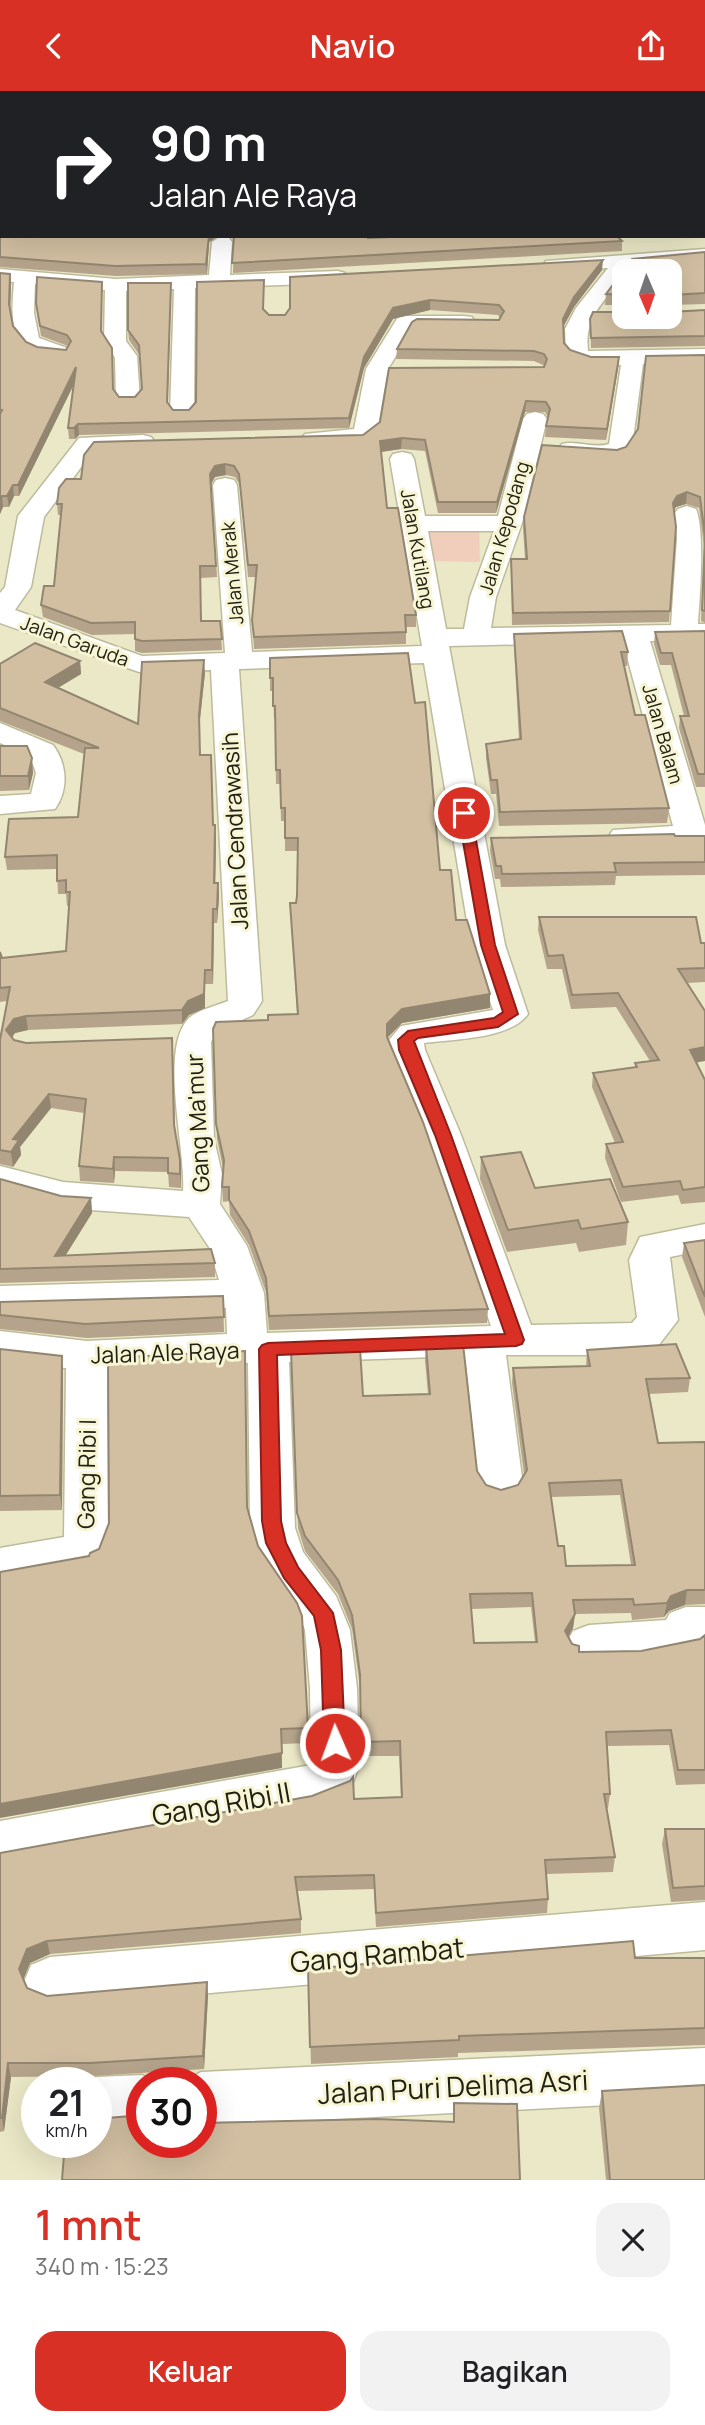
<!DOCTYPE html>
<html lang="id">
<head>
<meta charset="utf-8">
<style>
  :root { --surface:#fff; --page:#f2f2f2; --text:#202124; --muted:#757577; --accent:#d93025 }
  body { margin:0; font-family:Manrope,sans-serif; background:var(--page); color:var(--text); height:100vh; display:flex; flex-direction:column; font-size:26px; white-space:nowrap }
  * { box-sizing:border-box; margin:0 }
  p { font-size:23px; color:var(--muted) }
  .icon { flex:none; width:38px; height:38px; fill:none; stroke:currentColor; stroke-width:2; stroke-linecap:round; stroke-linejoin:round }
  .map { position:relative; height:2089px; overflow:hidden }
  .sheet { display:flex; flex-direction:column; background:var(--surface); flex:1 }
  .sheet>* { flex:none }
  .hud { position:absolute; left:0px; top:0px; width:705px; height:147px; box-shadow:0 7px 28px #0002; background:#202124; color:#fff; overflow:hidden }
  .needle { width:46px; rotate:178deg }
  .buttons { position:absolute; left:612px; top:168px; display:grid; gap:14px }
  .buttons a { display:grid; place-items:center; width:70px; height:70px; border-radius:14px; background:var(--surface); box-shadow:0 7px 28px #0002; font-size:35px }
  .speed { position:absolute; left:21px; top:1976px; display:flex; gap:14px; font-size:35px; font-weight:700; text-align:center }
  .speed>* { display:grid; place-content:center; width:91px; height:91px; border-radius:50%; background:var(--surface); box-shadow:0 7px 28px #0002; line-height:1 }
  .speed small { font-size:18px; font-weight:400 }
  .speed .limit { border:10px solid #d22; background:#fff; color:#111 }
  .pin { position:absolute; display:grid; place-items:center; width:60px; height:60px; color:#fff; margin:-30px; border:4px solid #fff; border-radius:50%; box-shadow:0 2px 7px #0007 }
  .me { position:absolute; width:77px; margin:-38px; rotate:358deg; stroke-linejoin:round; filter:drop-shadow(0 0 5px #0008) }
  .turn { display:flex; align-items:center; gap:24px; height:147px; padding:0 35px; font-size:32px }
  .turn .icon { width:91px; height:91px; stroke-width:2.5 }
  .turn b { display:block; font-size:49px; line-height:60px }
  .round { display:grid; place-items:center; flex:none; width:74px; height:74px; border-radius:21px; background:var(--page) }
  .headline { display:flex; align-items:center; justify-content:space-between; height:119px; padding:0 35px }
  h1 { font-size:42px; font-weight:600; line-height:52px; color:var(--accent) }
  .cta { display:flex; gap:14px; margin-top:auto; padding:14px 35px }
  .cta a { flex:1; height:80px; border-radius:21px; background:var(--accent); color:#fff; font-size:28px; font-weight:600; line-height:80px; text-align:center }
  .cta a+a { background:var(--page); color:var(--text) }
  header { display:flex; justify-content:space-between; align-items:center; height:91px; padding:0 35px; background:var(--accent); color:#fff; font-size:32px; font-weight:600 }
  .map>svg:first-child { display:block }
  .green { fill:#f1cebb }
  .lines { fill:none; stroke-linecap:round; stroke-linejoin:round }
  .minor-casing { stroke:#bdbb9b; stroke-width:3 }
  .minor { fill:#fff; fill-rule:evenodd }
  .wall { fill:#b5a48b; fill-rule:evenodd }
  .shaded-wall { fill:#938671 }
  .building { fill:#d2bfa2; stroke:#938671; stroke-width:2; fill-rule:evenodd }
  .route { fill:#d93025; stroke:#8d1f18; stroke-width:2 }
  .labels { text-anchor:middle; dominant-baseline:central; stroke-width:6; stroke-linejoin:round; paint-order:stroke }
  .far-street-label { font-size:19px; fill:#212014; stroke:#f7f5d3 }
  .street-label { font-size:23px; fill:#212014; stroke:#f7f5d3 }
  .near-street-label { font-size:28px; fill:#212014; stroke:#f7f5d3 }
</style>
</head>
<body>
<header><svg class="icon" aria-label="back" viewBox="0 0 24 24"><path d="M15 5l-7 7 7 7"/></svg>Navio<svg class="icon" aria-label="share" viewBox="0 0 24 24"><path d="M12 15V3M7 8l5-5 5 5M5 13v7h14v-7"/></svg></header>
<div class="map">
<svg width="705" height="2089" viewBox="0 0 705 2089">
  <rect width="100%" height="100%" fill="#eae8c6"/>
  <!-- green -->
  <path class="green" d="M430 435 479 436 480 471 430 470Z"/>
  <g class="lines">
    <!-- minor casing -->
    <g class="minor-casing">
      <path id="minor" d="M705 101V114H704V102Z
        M221 145 229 147 232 151 230 184 338 180 345 182 348 186 345 190 338 192 195 197 194 322 190 327H174L170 322 174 198 126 200V250L137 265 140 309 136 314H120L116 309 115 267 104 250 105 199 35 193 34 222 39 247 67 257 70 262 67 267C57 269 49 266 39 264 7 255 12 218 14 191L0 190V178L116 188 209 184 212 151Z
        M705 158V170L629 175V179L625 180V185C604 211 584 225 588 260L705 258V272L643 273 632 356C617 377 582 368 562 363L558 358 562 353C577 349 593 358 609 353L621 274C603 275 577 278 566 262L565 238 576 217 608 177 553 180 546 178 543 174 546 170Z
        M406 225H464L472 226 475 231 472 236 464 237H413L388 278 377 341C364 360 325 358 305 353L301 348 305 343 354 338 366 278 398 226Z
        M535 321 543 323 547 328 522 432 496 506 491 537 671 534 677 447 674 423 678 418 687 415 696 418C705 439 700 506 698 533H705V549L650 550 705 734V752L624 755 613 753 608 746 613 739 673 735 623 551 449 555 505 854 528 923C511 948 453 948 424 952L425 959 461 1044 531 1234 632 1232 637 1226 629 1169 640 1146 705 1133V1159L670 1166 678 1229 658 1255 616 1264H506L523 1394 516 1406 501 1411 486 1406 479 1394 465 1265 289 1271 295 1437 303 1461 336 1505 350 1539 357 1597 359 1675 349 1702 312 1717 0 1774V1730L311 1674 310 1597 305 1539 300 1525 279 1498 261 1468 250 1430 248 1272 107 1279 108 1446 98 1471 67 1483 0 1493V1457L64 1446 66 1277 0 1270V1240L87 1250 227 1243 226 1217 0 1223V1195L219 1189 209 1156 189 1126 63 1117 0 1101V1075L63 1091 183 1100C186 1058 159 960 188 928 197 919 216 915 228 910L211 579 139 581 0 532V502L5 496 18 425 79 347 143 344 151 346 155 351 151 356 94 359 44 426 31 496 15 519 142 565 225 562 213 394 216 389 225 387 234 389 237 394 252 561 422 555 390 368 393 363 402 361 411 363 414 368 425 425H498L523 328 527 323ZM428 440H494L470 506 464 538H446ZM424 572 471 854 493 919 401 935 389 949V959L425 1044 491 1235 267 1242 264 1202 247 1155 220 1113 222 1083 214 1048 211 951 216 941 253 924 262 910 239 578Z
        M0 632 53 654C67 673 69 698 55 718L0 723V705L31 703 36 682 30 665 0 652Z
        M686 1516H705V1554H701L697 1560C669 1570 600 1576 573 1566L566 1553 573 1540 589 1534 666 1529 670 1522Z
        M705 1811V1859L50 1916 31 1908 24 1891 31 1874 50 1866Z
        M705 1957V2009L201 2035V1992H181L201 1981Z
        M142 1984 160 1992H142V2038L96 2040V1992H83L96 1986Z"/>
    </g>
    <!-- minor -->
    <use href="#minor" class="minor"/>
  </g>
  <!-- wall -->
  <path class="wall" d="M2 23V124H0V24Z
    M0 143 2 145H218L209 151 207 183 116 185 0 176Z
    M231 145H368V147L622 150V160L233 182 234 150Z
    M705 161V213L670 214V180H625V214H605L606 203 632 168Z
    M602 179 574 216 563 236 564 252 570 259 618 277 606 349 545 346 546 335 548 326 545 321H525L496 422H438L425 360 401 358 381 361 387 417 416 524V536H406V553L254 558 252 529 256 486H248L240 394 235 386 226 384 215 386 211 394 217 486 201 487V530H220L222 559 142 562 135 560V543L92 544 43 526 41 514 54 495 61 424H58L57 413 81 388 363 344 544 275 543 274 534 270 396 268 397 258 499 229 500 227 498 224 430 219 393 228 364 277 349 337 79 344 75 348H69L68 337 74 293 19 405H14L9 416H3L0 423V182L10 183 11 193 10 219 13 235 26 251 37 256 66 259 69 255H68L41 245 36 212 102 191V241L113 299 119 306H135L142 298 140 265 129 249 128 239 171 192 168 312 173 319H189L264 219 269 224H285Z
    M705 219V255L591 257 590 228Z
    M705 264V532L701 530 704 456 699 417 686 413 676 416 674 420 676 436 669 531 512 534 511 468H525L523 437 524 426 617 359 626 356Z
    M705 540V696H696L679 637 680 625H684L671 574H660L654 553 655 541Z
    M514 543 628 561 627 575H624L635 624 669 717 667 732 499 735 496 703H491L486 667V653L519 649 514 556Z
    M270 567 440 779 456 829 490 917 402 932 387 947 488 1218 487 1232 269 1239 266 1201 249 1154 230 1124 229 1110 223 1111 222 1096 223 1077 217 1048 213 938 268 929 297 923 290 812H296L297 805 298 760H285V730H281L280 693H276L275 628H274L273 600H270Z
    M80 570 81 583 58 597 138 633 205 582 199 637 200 664 216 748 215 792H218L219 806 217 832H214L213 893H205V917L189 924 182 933 28 939 15 942 12 947 14 949 26 952 173 961 175 1038 181 1083V1097L169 1096 168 1081 115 1080 114 1092 80 1090 79 1075 84 1022 51 1017 20 1056 21 1064 13 1076 0 1073V949L7 910 0 911V861L2 867 66 860 69 815H67L66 803H58L57 778 7 779 5 766 78 726 84 663 0 630V573Z
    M0 655 33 682 29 699 0 700Z
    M675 745H705V784L616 785 615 794 501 796 500 788H495L490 760 491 747Z
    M539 826 705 852V891L687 892 696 971 705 989V1111L681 1113 678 1104 621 1111 605 1067 606 1053 615 1052 592 996 593 982 635 977V972L650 970 616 916 571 918 562 878H547L538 839Z
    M481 1066 535 1097 628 1131 626 1154 579 1161 576 1152 507 1161 480 1088Z
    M0 1088 61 1105 91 1107 92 1122 66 1164 215 1172V1186L0 1192Z
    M705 1149V1226L682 1166 684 1152Z
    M223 1205 224 1241 87 1247 0 1238V1211Z
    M426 1255 477 1380 486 1394 501 1399 518 1394 524 1383 512 1292 513 1277 586 1275 587 1259 690 1287 688 1301 649 1303 658 1352 705 1351V1513L685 1514 669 1520 664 1526 632 1529 631 1522 575 1523 573 1537 568 1546 572 1553 579 1561 641 1560 700 1548 705 1544V1693L676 1694 669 1654 607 1655 610 1703 608 1717H607L615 1766 613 1781 546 1783 548 1808 547 1822 376 1836 374 1798 297 1800 301 1828V1842L50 1863 30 1872 23 1888 27 1897 47 1905 207 1891 208 1905 204 1978 92 1985 11 1986 4 2040 0 2041V1762L354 1708 401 1706 399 1665H361L360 1597 352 1538 338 1503 305 1460 298 1437 291 1259 363 1305 428 1303 425 1269ZM620 1404 631 1474 566 1475 558 1455 551 1406ZM531 1516 535 1551 474 1552 471 1518Z
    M0 1258 63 1279 62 1419 0 1420Z
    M247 1418 308 1637V1652L282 1653V1677L89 1465Z
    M665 1738H705V1809L671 1811 662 1753Z
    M635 1867H705V1954L458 1962V1966L311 1973 308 1878Z
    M602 2000 705 2089H606L599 2017Z"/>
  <!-- shaded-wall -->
  <path class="shaded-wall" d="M1 10 2 22 0 23V11Z
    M209 145H218L209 151 207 183 206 173Z
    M603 169 602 179 574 216 562 238 563 228 574 206Z
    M10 183 11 193 10 224 9 213Z
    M171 192V202L167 322V311Z
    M430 209V219L393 228 364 277 349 337V327L364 266 393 217Z
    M619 266 618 277 606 349 607 338Z
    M76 276 77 287 19 405 18 394Z
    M526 310 525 321 496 422 497 411Z
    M78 333 79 344 75 348 74 337Z
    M402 347 401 358 380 361V350Z
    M225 373 226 384 215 386 210 394V383L215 375Z
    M13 394 14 405 9 416 7 405Z
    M687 401 686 413 676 416 671 423 673 412 677 405Z
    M2 405 3 416 0 423V409Z
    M204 569 205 582 199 637V624Z
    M80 570 81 583 46 604 45 591Z
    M32 667 33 682 29 699 28 685Z
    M215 734 216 748 215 806 214 792Z
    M218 792 219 806 217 832V818Z
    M213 818 214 832 213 893 212 879Z
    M205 879V917L189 924 182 933V919Z
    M490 903V917L402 932 387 947V933L402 918Z
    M26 925 28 939 15 942 7 953 6 939 14 928Z
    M705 956V970L688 973 690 959Z
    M49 1003 51 1017 20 1056 21 1064 13 1076 11 1061 13 1048Z
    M114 1066 115 1080 114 1092 113 1078Z
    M180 1069 181 1083V1097L180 1083Z
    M91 1107 92 1122 58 1176 55 1165Z
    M62 1265 63 1279 62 1419 60 1404Z
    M687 1499 685 1514 669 1520 664 1526 667 1512 671 1505Z
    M575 1523 573 1537 564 1554 565 1540Z
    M281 1638 282 1677 0 1727V1713Z
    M47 1850 50 1863 30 1872 22 1892 19 1878 27 1858Z
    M207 1891 208 1905 204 1978 203 1965Z
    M8 1972 11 1986 4 2040 2 2027Z"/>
  <!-- building -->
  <path class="building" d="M0 0H45L44 2H2V14L1 10 0 11Z
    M491 0H705V90L704 91V2H491Z
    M2 23V111H0V24Z
    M2 142V145H209L206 173 115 175 0 166V143Z
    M234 145H368V147L416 145H617L622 150 232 172Z
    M705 161V202L671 204 670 206V180H625V204L606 203 632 168Z
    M603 169 574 206 563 228 564 252 570 259 591 266H619L607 338 546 335 550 318 546 311 526 310 497 411H438L425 349 402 347 380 350 387 417H398L416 524H405L406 541 254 546 252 529 257 474H248L239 383 234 375 225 373 215 375 210 383 216 475H200L201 530H220L222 548 142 550 135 548V531L91 532 41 514 44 495H54L62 413H57L59 397 66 388H81L84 364 94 351 363 344 380 331 389 277 544 276 547 268 544 263 534 260 397 258 412 231 417 228 499 229 504 220 499 214 430 209 393 217 364 266 349 327 78 333 74 337H68L76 276 18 394H13L7 405H2L0 409V323L2 319H0V182L10 183 9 213 13 235 26 251 37 256 66 259 71 250 67 244 40 235 36 212 37 186 102 191 101 240 112 257 113 298 119 306H135L142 298 139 254 128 239V192H171L167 311 173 319H189L196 311 197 191 264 189 263 218 269 224H285L290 217V186Z
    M705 219V245L591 247 590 228 593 221H625V226H670V221Z
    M705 264V445L700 406 687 401 677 405 673 412 676 436 670 520 513 522 511 468H527L524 426 542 354 617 359 626 356 638 338 646 265Z
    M705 445V520L702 519Z
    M622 540 628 561H621L635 624H645L669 717 500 721 497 689H491L486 653 521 648 514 543Z
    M705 540V683H698L680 625H689L672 562H661L655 541Z
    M35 552 80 570 45 591 138 633 142 571 204 569 199 624 200 664H211L213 734H215L214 792H218L217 818H213L212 879H205L204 903 188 910 182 919 26 925 14 928 6 939 14 949 26 952 172 947 174 1034 180 1069V1083L168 1082V1067L114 1066 113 1078 79 1075 86 1008 49 1003 13 1048 19 1049 11 1061 0 1059V949L10 896 0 897V861L2 867 66 860 70 801H66V789L57 790V764L5 766 9 728 78 726 85 657H99L0 617V573Z
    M408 562 415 612 425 611 440 779H451L456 829H467L490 903 402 918 387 933V946L423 1031 488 1218 269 1225 266 1187 249 1140 229 1109V1096H222L224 1069 216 1033 213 938 216 931 268 929V924L298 923 290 812H296L297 805 298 747H285V717H281L280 679H276L275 615H273V587H270V567Z
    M0 655H27L32 667 28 685H0Z
    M674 743 675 745H705V771L614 772 616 781 502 783 501 775H496L491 747Z
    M539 826H696L701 852H705V877L678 878 705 920V956L690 959 705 989V1096L683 1099 680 1090 623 1096 606 1053 623 1051 593 982 637 976 635 972 659 969 618 902 572 904 563 864 548 865Z
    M521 1061 535 1097 610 1088 628 1131 581 1138 578 1129 508 1139 481 1066Z
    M0 1088 61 1105 91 1107 55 1165 211 1158 215 1172 0 1178Z
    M705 1149V1206L684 1152Z
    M223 1205 224 1226 85 1233 0 1224V1211Z
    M463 1253 477 1380 486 1394 501 1399 518 1394 527 1379 513 1277 590 1275 587 1259 676 1253 690 1287 646 1288 658 1352 705 1351V1499H687L671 1505 667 1512 634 1514 633 1508 573 1509 575 1523 565 1540 572 1553 579 1555V1561L641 1560 700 1548 705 1544V1679H678L671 1639 606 1641 610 1703H604L615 1766 545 1769 548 1808 376 1822 374 1784 295 1786 301 1828 47 1850 27 1858 19 1878 27 1897 47 1905 207 1891 203 1965 90 1972H8L2 2027H0V1762L312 1705 350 1690 353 1686 354 1708 402 1706 400 1650 361 1651 360 1583 352 1524 338 1489 305 1445 297 1422 291 1259 360 1257 363 1305 430 1303 426 1255ZM621 1389 635 1474 566 1475 564 1455H558L549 1392ZM532 1502 537 1551 474 1552 470 1503Z
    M0 1258 62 1265 60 1404 0 1405Z
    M245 1260 247 1416 258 1455 297 1512 302 1525 308 1637 281 1638 282 1662 0 1713V1481L89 1465 90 1462 99 1458 109 1432 108 1267Z
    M665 1738H705V1795L673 1797Z
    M633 1850 635 1867H705V1937L459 1945V1949L310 1956 308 1878Z
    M705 1994V2089H610L602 2000Z
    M454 2012 517 2013 520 2089H62L65 2051H96V2028L142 2024V2051H201V2032L377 2028 454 2031Z"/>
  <!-- route -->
  <path class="route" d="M464 718 471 722 495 854 518 923 498 936 418 947 414 950 451 1044 524 1249 522 1253 516 1255 277 1264 281 1430 286 1452 298 1476 333 1522 341 1559 345 1652 342 1658 335 1661 327 1658 324 1652 321 1559 314 1525 284 1487 266 1452 262 1430 259 1258 262 1254 268 1252 505 1243 435 1044 399 959 398 949 408 940 494 927 503 921 481 854 458 722Z"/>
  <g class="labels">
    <!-- far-street labels -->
    <g class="far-street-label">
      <text transform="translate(504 437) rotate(-74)">Jalan Kepodang</text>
      <text transform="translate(418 458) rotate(80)">Jalan Kutilang</text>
      <text transform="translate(232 482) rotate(-95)">Jalan Merak</text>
      <text transform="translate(75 550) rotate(20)">Jalan Garuda</text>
      <text transform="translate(663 643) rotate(74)">Jalan Balam</text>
    </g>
    <!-- street labels -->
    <g class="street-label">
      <text transform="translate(234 740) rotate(-93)">Jalan Cendrawasih</text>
      <text transform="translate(197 1032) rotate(-93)">Gang Ma'mur</text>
      <text transform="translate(165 1261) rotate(-2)">Jalan Ale Raya</text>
      <text transform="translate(86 1383) rotate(-89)">Gang Ribi I</text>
    </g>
    <!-- near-street labels -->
    <g class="near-street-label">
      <text transform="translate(221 1712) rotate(-10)">Gang Ribi II</text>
      <text transform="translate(377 1863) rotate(-5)">Gang Rambat</text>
      <text transform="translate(453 1995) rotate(-3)">Jalan Puri Delima Asri</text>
    </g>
  </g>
</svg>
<div class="buttons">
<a><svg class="needle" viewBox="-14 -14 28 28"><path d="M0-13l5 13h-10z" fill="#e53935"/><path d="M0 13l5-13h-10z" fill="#757577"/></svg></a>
</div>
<div class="speed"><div>21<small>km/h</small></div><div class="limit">30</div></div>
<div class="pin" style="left:464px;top:722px;background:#d93025"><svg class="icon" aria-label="arrive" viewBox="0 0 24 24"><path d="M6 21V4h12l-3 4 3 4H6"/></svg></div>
<svg class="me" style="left:335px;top:1652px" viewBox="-20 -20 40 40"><circle r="17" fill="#d93025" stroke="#fff" stroke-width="3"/><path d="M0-11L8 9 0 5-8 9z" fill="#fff"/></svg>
<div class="hud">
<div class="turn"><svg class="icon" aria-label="right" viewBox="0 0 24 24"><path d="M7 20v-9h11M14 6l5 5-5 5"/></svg><div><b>90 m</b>Jalan Ale Raya</div></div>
</div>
</div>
<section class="sheet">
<div class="headline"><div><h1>1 mnt</h1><p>340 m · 15:23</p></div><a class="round"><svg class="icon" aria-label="close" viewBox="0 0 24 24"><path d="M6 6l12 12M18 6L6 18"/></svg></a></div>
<div class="cta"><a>Keluar</a><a>Bagikan</a></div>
</section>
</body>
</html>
